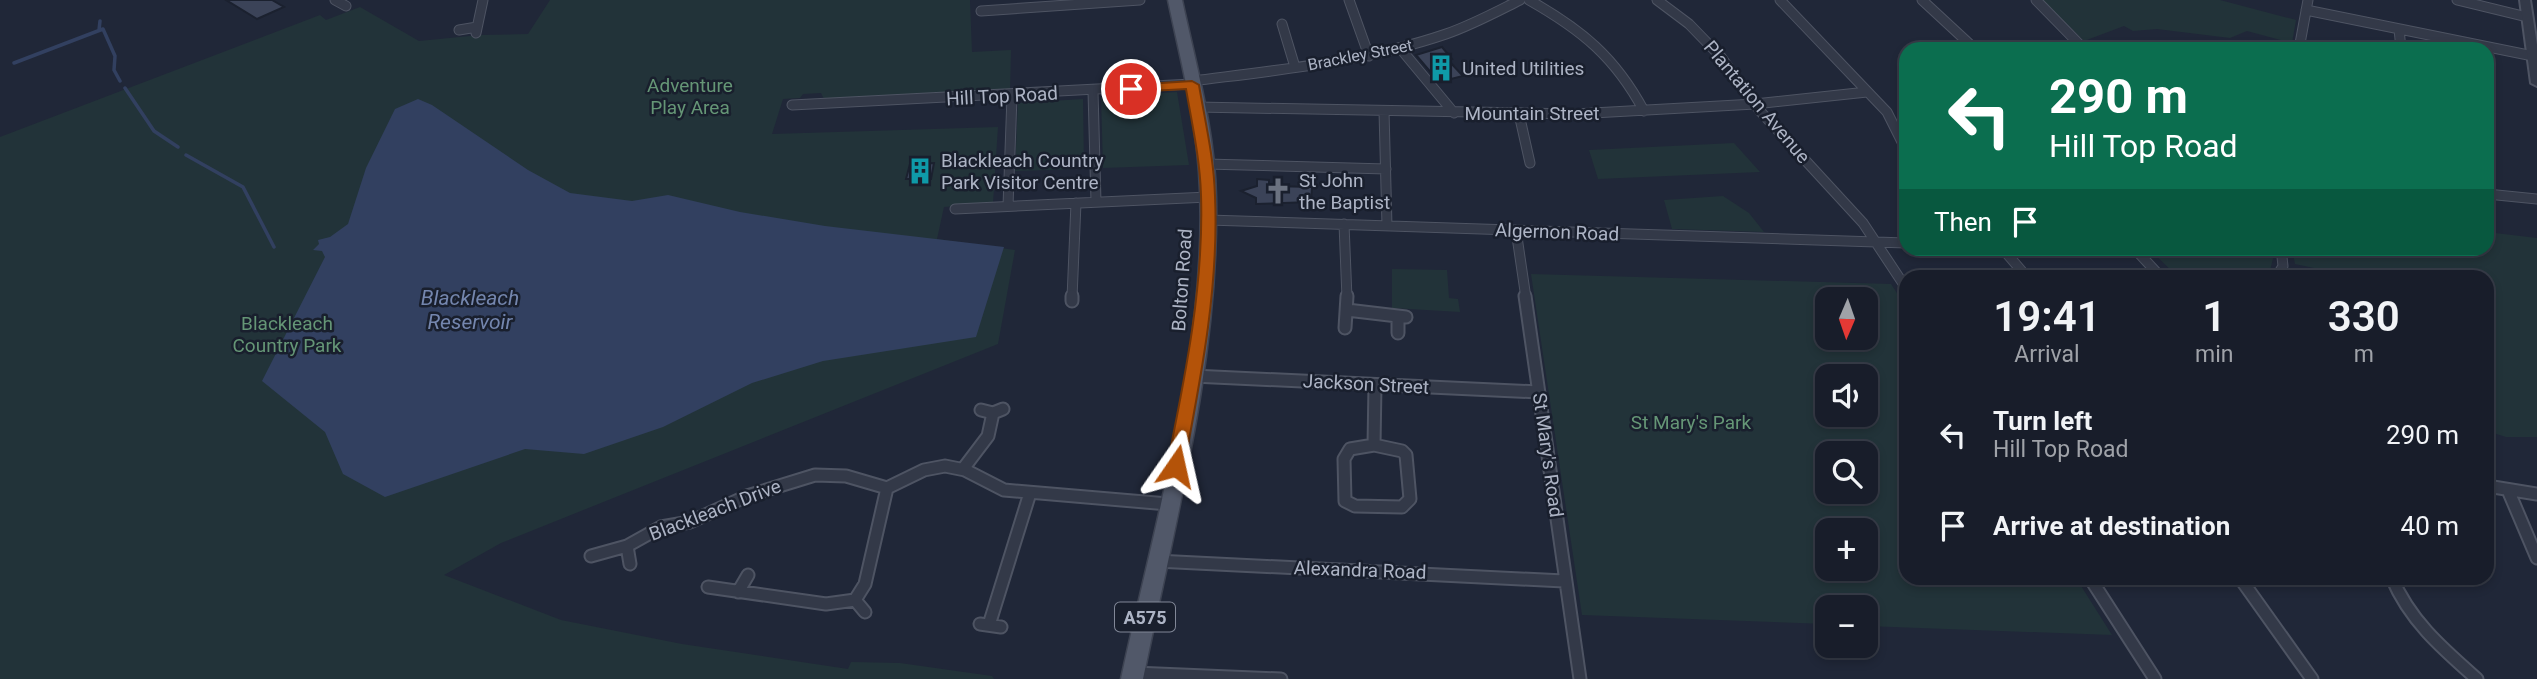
<!DOCTYPE html>
<html lang="en">
<head>
<meta charset="utf-8">
<style>
  :root { --surface:#181d2a; --page:#252a36; --text:#f1f3f6; --muted:#9fa2a8; --line:#363b47 }
  body { margin:0; font-family:Roboto,sans-serif; background:var(--page); color:var(--text); height:100vh; display:flex; flex-direction:column; font-size:26px; white-space:nowrap }
  * { box-sizing:border-box; margin:0 }
  p { font-size:23px; color:var(--muted) }
  .icon { flex:none; width:38px; height:38px; fill:none; stroke:currentColor; stroke-width:2; stroke-linecap:round; stroke-linejoin:round }
  .map { position:relative; flex:1; overflow:hidden }
  .panel { position:absolute; left:1899px; top:270px; width:595px; height:315px; display:flex; flex-direction:column; background:var(--surface); border-radius:21px; box-shadow:0 4px 10px #0003,0 0 0 2px var(--line) }
  .panel>* { flex:none }
  .hud { position:absolute; left:1899px; top:42px; width:595px; height:214px; border-radius:21px; box-shadow:0 4px 10px #0003,0 0 0 2px var(--line); background:#0b6e4f; color:#fff; overflow:hidden }
  .needle { width:46px; rotate:182deg }
  .fabs { position:absolute; left:1815px; top:287px; display:grid; gap:14px }
  .fabs a { display:grid; place-items:center; width:63px; height:63px; border-radius:14px; background:var(--surface); box-shadow:0 4px 10px #0003,0 0 0 2px var(--line); font-size:35px }
  .pin { position:absolute; display:grid; place-items:center; width:60px; height:60px; color:#fff; margin:-30px; border:4px solid #fff; border-radius:50%; box-shadow:0 2px 7px #0007 }
  .me { position:absolute; width:77px; margin:-38px; rotate:11deg; stroke-linejoin:round; filter:drop-shadow(0 0 5px #0008) }
  .turn { display:flex; align-items:center; gap:24px; height:147px; padding:0 35px; font-size:32px }
  .turn .icon { width:91px; height:91px; stroke-width:2.5 }
  .turn b { display:block; font-size:49px; line-height:60px }
  .then { display:flex; align-items:center; height:66px; padding:0 35px; background:#0003; gap:14px; font-size:26px }
  .eta { display:flex; justify-content:space-evenly; align-items:center; height:119px; text-align:center }
  .eta b { font-size:42px; font-weight:600; line-height:49px }
  ul { padding:0; list-style:none }
  li { display:flex; align-items:center; gap:21px; height:91px; padding:0 35px }
  li div { flex:1 }
  li b { display:block; font-size:26px }
  li em { font-style:normal }
  .map>svg:first-child { display:block }
  .green { fill:#223339; fill-rule:evenodd }
  .water { fill:#324060 }
  .lines { fill:none; stroke-linecap:round; stroke-linejoin:round }
  .stream { stroke:#324060; stroke-width:3.5 }
  .building { fill:#3b4358; stroke:#1b212f; stroke-width:2 }
  .minor-far1-casing { stroke:#4e5463; stroke-width:11 }
  .minor-casing { stroke:#4e5463; stroke-width:15 }
  .tertiary-casing { stroke:#4e5463; stroke-width:4 }
  .primary-casing { stroke:#3d4352; stroke-width:3 }
  .minor-far1 { stroke:#333948; stroke-width:9 }
  .minor { stroke:#333948; stroke-width:11 }
  .tertiary { fill:#333948; fill-rule:evenodd }
  .primary { fill:#515869; fill-rule:evenodd }
  .route { fill:#b45309; stroke:#753606; stroke-width:2 }
  .labels { text-anchor:middle; dominant-baseline:central; stroke-width:5; stroke-linejoin:round; paint-order:stroke }
  .far-street-label { font-size:16px; fill:#adb4c5; stroke:#191f2d }
  .shield { fill:#191f2d; stroke:#818797; stroke-width:2 }
  .shield-label { font-size:18px; font-weight:bold; fill:#adb4c5 }
  .poi-label { font-size:19px; fill:#adb4c5; stroke:#191f2d; text-anchor:start }
  .park-label { font-size:19px; fill:#659676; stroke:#191f2d }
  .street-label { font-size:19px; fill:#adb4c5; stroke:#191f2d }
  .water-label { font-size:21px; font-style:italic; fill:#7486ae; stroke:#191f2d }
</style>
</head>
<body>
<div class="map">
<svg width="2537" height="679" viewBox="0 0 2537 679">
  <rect width="100%" height="100%" fill="#202738"/>
  <!-- green -->
  <path class="green" d="M550 0H970L972 52 1011 50 1010 92 824 99 821 93 803 94 800 98 783 99 772 134 998 127 993 203 944 207 937 239 1015 250 998 344 501 543 444 575 561 620 682 644 848 669 851 662 900 663 992 676 994 679H0V137L320 15 326 20 360 7 419 41 480 35 528 34Z
    M2043 0H2220L2296 20 2292 43 2247 31 2230 38 2157 29 2133 31 2124 26 2084 41Z
    M1177 92 1189 165 1103 168 1101 97Z
    M1083 99 1084 169 1015 171 1018 103Z
    M1734 143 1760 172 1598 179 1589 150Z
    M1723 196 1749 213 1764 232 1672 229 1664 200Z
    M2487 232 2537 238V437H2506L2487 431V276H2352L2295 264 2292 249H2317L2342 254V249L2487 248Z
    M2149 249H2271L2273 258 2270 271 2262 276H2177Z
    M1392 269 1447 270 1449 298 1458 299 1460 312 1392 308Z
    M1531 274 1891 284 1906 307V578H2076L2112 635 1866 626V607H1827V624L1582 615ZM1827 299H1866V338H1827ZM1827 376H1866V415H1827ZM1827 453H1866V492H1827ZM1827 530H1866V569H1827Z"/>
  <!-- water -->
  <path class="water" d="M418 99 432 105 528 170 570 193 632 201 668 195 740 212 825 226 1004 247 976 337 823 361 752 383 663 427 584 454 525 449 385 497 343 474 325 432 262 381 325 257 322 251 313 250 319 244 318 240 330 237 348 224 366 168 395 109Z"/>
  <g class="lines">
    <!-- stream -->
    <path class="stream" d="M99 30 100 21
      M14 63 103 29 115 56 114 70 120 81
      M125 88 154 131 178 147
      M186 155 243 187 274 247"/>
  </g>
  <!-- building -->
  <path class="building" d="M226 0H272L284 7 257 19Z
    M1442 47 1452 59 1448 60 1463 76 1439 82 1416 55Z
    M934 163 931 179H906L910 164Z
    M1257 179 1269 180V184H1274V186L1312 187 1311 202 1256 204V198L1241 191 1257 186Z"/>
  <g class="lines">
    <!-- minor-far1 casing -->
    <g class="minor-far1-casing">
      <path id="minor-far1" d="M335 0 346 6
        M1349 0 1369 56
        M1529 0C1582 30 1615 57 1644 111
        M1657 0 1689 24 1721 57 1760 111 1863 223 1906 288
        M1780 0 1887 112 1906 150
        M1922 0 1975 49
        M2036 0 2084 49
        M2457 0 2527 17
        M2306 10 2533 56
        M981 11 1140 0
        M1282 24 1295 67
        M2399 29 2401 49
        M459 30 477 27
        M476 33 483 0
        M1400 48 1454 113
        M2299 49 2308 0
        M1192 81C1278 70 1364 62 1446 34 1472 25 1496 12 1520 0
        M1093 91 1096 202
        M792 105 1192 84
        M1197 107 1575 114 1755 104 1867 92
        M1384 111 1387 226
        M1519 114 1530 163
        M1206 164 1386 169
        M2487 194 2537 199
        M1008 206 1012 96
        M955 209 1208 197
        M1208 220 1906 243
        M1344 224 1347 298
        M1516 230 1526 298
        M2002 248 2026 276
        M2134 248 2160 276
        M2277 276 2283 266 2281 248
        M1072 298 1076 203"/>
    </g>
    <!-- minor casing -->
    <g class="minor-casing">
      <path id="minor" d="M1525 296 1580 679
        M1072 301V296
        M1347 310 1406 317
        M1398 317V333
        M1345 328 1347 296
        M1193 376 1539 392
        M981 410 993 413 1003 409
        M1374 445 1402 451 1406 455 1410 499 1402 507 1355 506 1345 501 1344 459 1350 449Z
        M1374 445 1375 385
        M963 469 988 436 993 413
        M2487 486 2537 494
        M2508 490 2537 558
        M627 546 630 564
        M591 556 627 546 661 527 690 522 747 496 815 475 846 476 887 488 924 470 945 466 965 470 1004 490 1168 504
        M1156 561 1564 581
        M2090 578 2155 679
        M2240 578 2312 679
        M2392 578C2410 621 2443 649 2477 679
        M708 587 826 604 855 600 865 584 887 488
        M738 592 748 575
        M855 600 865 612
        M980 624 1001 627
        M989 625 1030 493
        M1134 673 1281 679"/>
    </g>
    <!-- tertiary casing -->
    <g class="tertiary-casing">
      <path id="tertiary" d="M2520 0H2530L2537 45V86L2531 83Z"/>
    </g>
    <!-- primary casing -->
    <g class="primary-casing">
      <path id="primary" d="M1168 0H1182C1196 65 1215 131 1216 198 1219 361 1175 521 1143 679H1121C1155 521 1211 333 1199 172 1195 114 1180 57 1168 0Z"/>
    </g>
    <!-- minor-far1 -->
    <use href="#minor-far1" class="minor-far1"/>
    <!-- minor -->
    <use href="#minor" class="minor"/>
    <!-- tertiary -->
    <use href="#tertiary" class="tertiary"/>
    <!-- primary -->
    <use href="#primary" class="primary"/>
  </g>
  <!-- route -->
  <path class="route" d="M1192 81 1199 85C1205 121 1214 158 1215 196 1219 287 1201 377 1184 466L1182 471H1170L1167 466C1185 377 1204 286 1201 195 1200 159 1192 124 1186 89L1131 92 1124 89 1131 85Z"/>
  <!-- icons -->
  <defs>
    <g id="building-bare" transform="scale(2.1)"><path d="M-4-6H4V6H1V3H-1V6H-4ZM-2.5-4.3h1.7v1.8h-1.7ZM.8-4.3h1.7v1.8H.8ZM-2.5-1h1.7V.8h-1.7ZM.8-1h1.7V.8H.8Z" fill="#0f9aa8" stroke="#191f2d" stroke-width="2.5" paint-order="stroke"/></g>
    <g id="church-bare" transform="scale(2.1)"><path d="M-1.2-6h2.4v3.5h3.3v2.4h-3.3V6h-2.4V-.1h-3.3v-2.4h3.3Z" fill="#6b7280" stroke="#191f2d" stroke-width="2.5" paint-order="stroke"/></g>
  </defs>
  <g fill-rule="evenodd">
    <use href="#building-bare" x="1441" y="68"/>
    <use href="#building-bare" x="920" y="171"/>
    <use href="#church-bare" x="1278" y="191"/>
  </g>
  <g class="labels">
    <!-- far-street labels -->
    <g class="far-street-label">
      <text transform="translate(1360 55) rotate(-11)">Brackley Street</text>
    </g>
    <!-- shield labels -->
    <rect class="shield" x="1115" y="602.5" width="60" height="29" rx="5"/>
    <g class="shield-label">
      <text x="1145" y="617">A575</text>
    </g>
    <!-- poi labels -->
    <g class="poi-label">
      <text x="1462" y="68">United Utilities</text>
      <text x="941" y="160">Blackleach Country<tspan x="941" dy="22">Park Visitor Centre</tspan></text>
      <text x="1299" y="180">St John<tspan x="1299" dy="22">the Baptist</tspan></text>
    </g>
    <!-- park labels -->
    <g class="park-label">
      <text x="690" y="85">Adventure<tspan x="690" dy="22">Play Area</tspan></text>
      <text x="287" y="323">Blackleach<tspan x="287" dy="22">Country Park</tspan></text>
      <text x="1691" y="422">St Mary's Park</text>
    </g>
    <!-- street labels -->
    <g class="street-label">
      <text transform="translate(1002 96) rotate(-3)">Hill Top Road</text>
      <text transform="translate(1757 102) rotate(50)">Plantation Avenue</text>
      <text x="1532" y="113">Mountain Street</text>
      <text transform="translate(1557 232) rotate(2)">Algernon Road</text>
      <text transform="translate(1182 280) rotate(-86)">Bolton Road</text>
      <text transform="translate(1366 384) rotate(3)">Jackson Street</text>
      <text transform="translate(1548 455) rotate(82)">St Mary's Road</text>
      <text transform="translate(715 510) rotate(-21)">Blackleach Drive</text>
      <text transform="translate(1360 570) rotate(2)">Alexandra Road</text>
    </g>
    <!-- water labels -->
    <g class="water-label">
      <text x="470" y="298">Blackleach<tspan x="470" dy="24">Reservoir</tspan></text>
    </g>
  </g>
</svg>
<div class="fabs">
<a><svg class="needle" viewBox="-14 -14 28 28"><path d="M0-13l5 13h-10z" fill="#e53935"/><path d="M0 13l5-13h-10z" fill="#9fa2a8"/></svg></a>
<a><svg class="icon" aria-label="sound" viewBox="0 0 24 24"><path d="M4 9h4l5-4v14l-5-4H4zM17 9q2 3 0 6"/></svg></a>
<a><svg class="icon" aria-label="search" viewBox="0 0 24 24"><circle cx="10" cy="10" r="6"/><path d="M15 15l6 6"/></svg></a>
<a>+</a>
<a>−</a>
</div>
<div class="pin" style="left:1131px;top:89px;background:#d93025"><svg class="icon" aria-label="arrive" viewBox="0 0 24 24"><path d="M6 21V4h12l-3 4 3 4H6"/></svg></div>
<svg class="me" style="left:1176px;top:466px" viewBox="-20 -20 40 40"><path d="M0-17L14 15 0 8-14 15z" fill="#b45309" stroke="#fff" stroke-width="4"/></svg>
<div class="hud">
<div class="turn"><svg class="icon" aria-label="left" viewBox="0 0 24 24"><path d="M17 20v-9H6M10 6l-5 5 5 5"/></svg><div><b>290 m</b>Hill Top Road</div></div>
<div class="then">Then<svg class="icon" aria-label="arrive" viewBox="0 0 24 24"><path d="M6 21V4h12l-3 4 3 4H6"/></svg></div>
</div>
<section class="panel">
<div class="eta">
<div><b>19:41</b><p>Arrival</p></div>
<div><b>1</b><p>min</p></div>
<div><b>330</b><p>m</p></div>
</div>
<ul>
<li><svg class="icon" aria-label="left" viewBox="0 0 24 24"><path d="M17 20v-9H6M10 6l-5 5 5 5"/></svg><div><b>Turn left</b><p>Hill Top Road</p></div><em>290 m</em></li>
<li><svg class="icon" aria-label="arrive" viewBox="0 0 24 24"><path d="M6 21V4h12l-3 4 3 4H6"/></svg><div><b>Arrive at destination</b></div><em>40 m</em></li>
</ul>
</section>
</div>
</body>
</html>
